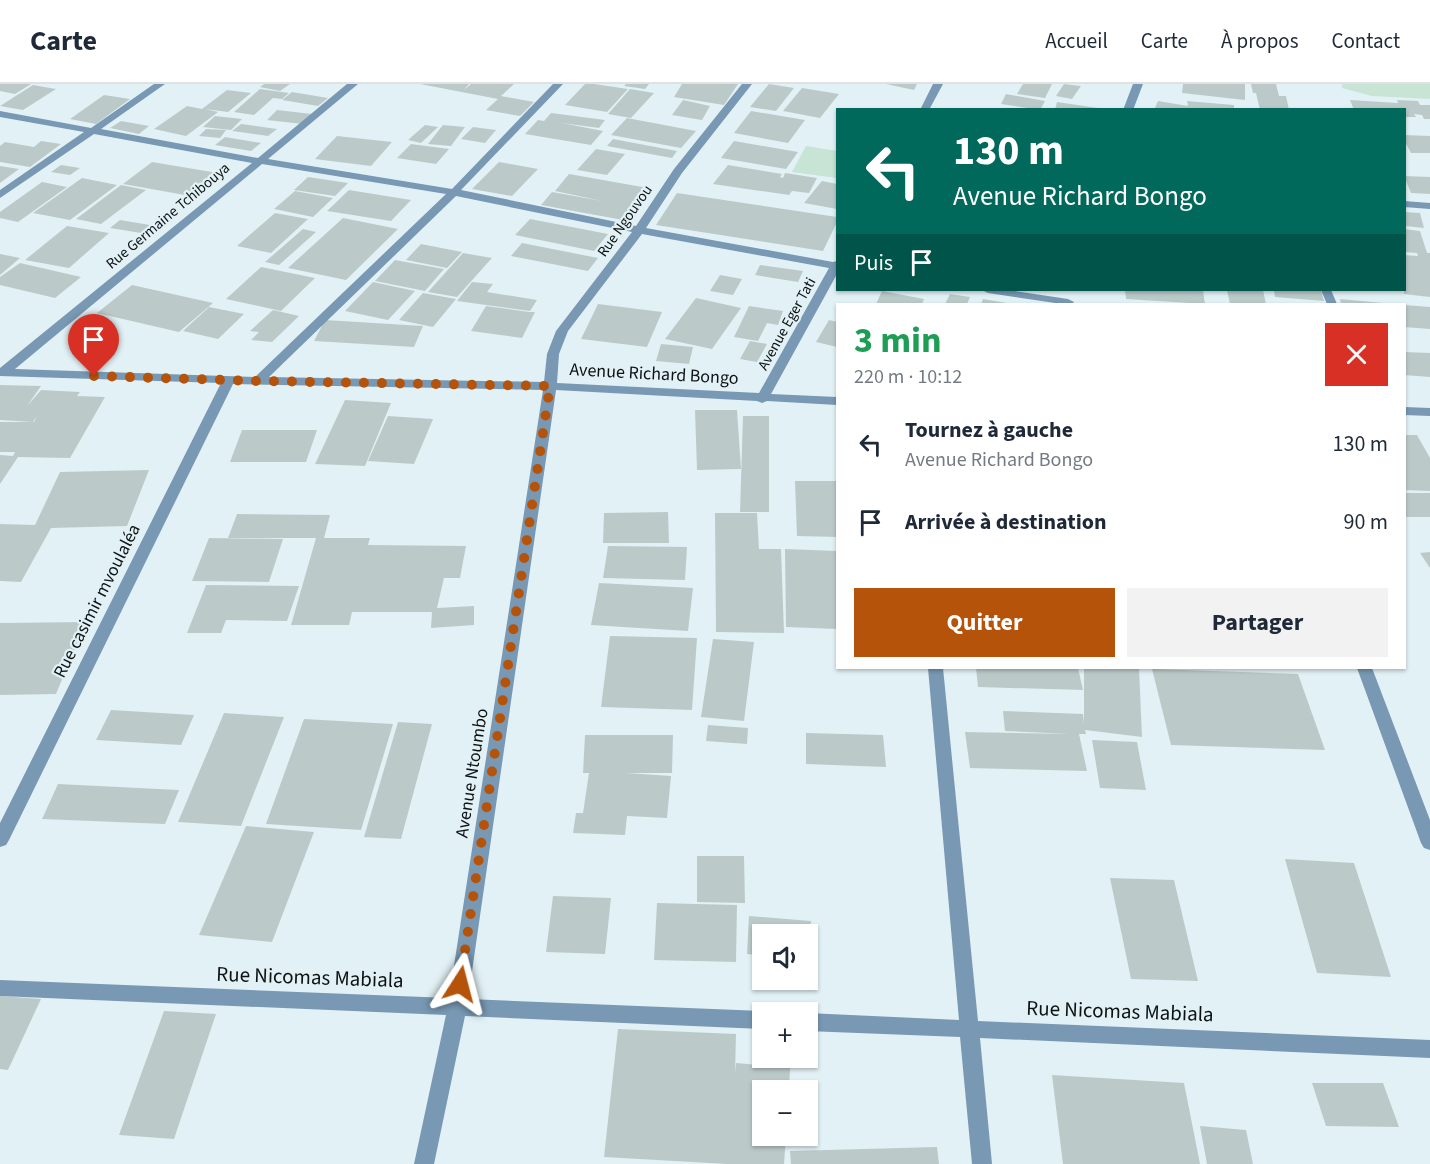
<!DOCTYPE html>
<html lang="fr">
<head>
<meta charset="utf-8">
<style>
  :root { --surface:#fff; --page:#f2f2f3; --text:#1f2937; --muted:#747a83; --line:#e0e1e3; --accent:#b45309 }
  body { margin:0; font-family:"Source Sans 3",sans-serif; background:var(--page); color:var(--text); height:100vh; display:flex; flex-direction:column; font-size:22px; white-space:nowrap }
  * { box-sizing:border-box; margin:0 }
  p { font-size:20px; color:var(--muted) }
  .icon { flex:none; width:33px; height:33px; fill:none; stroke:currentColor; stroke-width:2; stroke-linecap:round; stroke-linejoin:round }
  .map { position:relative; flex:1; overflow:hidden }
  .side { position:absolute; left:836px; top:219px; width:570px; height:366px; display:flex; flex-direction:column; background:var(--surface); border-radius:0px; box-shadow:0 2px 4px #0004 }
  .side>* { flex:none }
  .banner { position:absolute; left:836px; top:24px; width:570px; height:183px; border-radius:0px; box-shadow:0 2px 4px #0004; background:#00695c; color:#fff; overflow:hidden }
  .fabs { position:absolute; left:752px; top:840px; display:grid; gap:12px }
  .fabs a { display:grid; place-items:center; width:66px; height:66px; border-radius:0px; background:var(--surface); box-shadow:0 2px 4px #0004; font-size:30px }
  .pin { position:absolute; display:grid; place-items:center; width:51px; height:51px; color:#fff; margin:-62px -26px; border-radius:50% 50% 50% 0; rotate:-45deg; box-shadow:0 0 6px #0007 }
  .pin .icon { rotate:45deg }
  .me { position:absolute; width:66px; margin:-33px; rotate:9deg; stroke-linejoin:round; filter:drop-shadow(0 0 4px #0008) }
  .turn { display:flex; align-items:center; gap:21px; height:126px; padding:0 18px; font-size:27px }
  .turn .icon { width:78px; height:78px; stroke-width:2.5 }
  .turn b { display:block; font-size:42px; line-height:51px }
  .then { display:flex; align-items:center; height:57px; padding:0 18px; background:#0003; gap:12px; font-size:22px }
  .round { display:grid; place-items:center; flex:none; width:63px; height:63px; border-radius:0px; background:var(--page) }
  .head { display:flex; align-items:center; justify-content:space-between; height:102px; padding:0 18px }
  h1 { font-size:36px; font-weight:700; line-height:45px; color:#1e9e55 }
  .button { display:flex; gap:12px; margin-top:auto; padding:12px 18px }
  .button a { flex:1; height:69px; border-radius:0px; background:var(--accent); color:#fff; font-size:24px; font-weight:700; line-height:69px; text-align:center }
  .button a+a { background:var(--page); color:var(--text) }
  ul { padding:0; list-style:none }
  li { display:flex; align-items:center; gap:18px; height:78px; padding:0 18px }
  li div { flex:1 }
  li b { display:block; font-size:22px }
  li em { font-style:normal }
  header { display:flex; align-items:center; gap:36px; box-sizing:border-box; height:84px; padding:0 30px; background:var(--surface); border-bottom:2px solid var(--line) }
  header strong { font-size:28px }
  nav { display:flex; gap:33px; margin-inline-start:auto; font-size:21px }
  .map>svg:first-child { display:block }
  .green { fill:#c7e4d5 }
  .building { fill:#bbcac9 }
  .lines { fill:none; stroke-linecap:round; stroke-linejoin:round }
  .minor { fill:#7898b3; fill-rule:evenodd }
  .route { stroke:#b45309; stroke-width:10; stroke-dasharray:0 18 }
  .labels { text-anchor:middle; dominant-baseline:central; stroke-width:4.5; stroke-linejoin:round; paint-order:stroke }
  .far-street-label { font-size:15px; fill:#0d1213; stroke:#e2f1f5 }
  .street-label { font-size:18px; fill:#0d1213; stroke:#e2f1f5 }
  .near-street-label { font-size:21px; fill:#0d1213; stroke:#e2f1f5 }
</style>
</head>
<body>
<header>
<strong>Carte</strong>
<nav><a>Accueil</a><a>Carte</a><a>À propos</a><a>Contact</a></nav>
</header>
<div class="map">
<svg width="1430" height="1080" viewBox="0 0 1430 1080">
  <rect width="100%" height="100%" fill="#e2f1f5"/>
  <!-- green -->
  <path class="green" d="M1342 0H1430V15L1372 12 1342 4Z
    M806 62 837 67V94L792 88Z"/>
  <!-- building -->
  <path class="building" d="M0 0H31L15 10 0 7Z
    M264 0H290L280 7 260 3Z
    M420 0H469L464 6 471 0H514L501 12 534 18 520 32 486 26 498 15Z
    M585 0H594L628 5 607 28 565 21Z
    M626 0H649L645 5 624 2Z
    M682 0H738L724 21 674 13Z
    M769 0 794 4 776 27 750 23Z
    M886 0H917L914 6Z
    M1023 0H1052L1045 14 1017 10Z
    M1064 0 1081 2 1072 15 1056 12Z
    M1183 0H1245V16L1182 9Z
    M1251 0H1276L1279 12H1286L1289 26H1260L1256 9H1253Z
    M33 1 56 5 23 26 0 22Z
    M802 4 839 10 820 34 783 27Z
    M260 5 289 9 282 15 273 14 254 31 234 28Z
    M630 5 654 9 631 34 608 30Z
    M227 6 251 9 228 28 205 25 218 28 186 52 154 45 187 22 202 25Z
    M292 8 328 14 318 22 282 16Z
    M1006 10 1045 17 1040 26 1001 20Z
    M104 11 130 15 96 40 70 35Z
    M683 16 710 22 702 36 672 31Z
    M1350 16 1398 19 1397 16 1418 17 1420 21H1430V35H1424L1422 31 1414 30 1416 33H1404V26H1354Z
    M1158 17 1188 22 1187 17 1234 21V26H1154Z
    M1057 18 1098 24V26H1055Z
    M277 26 312 30 303 40 267 36Z
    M751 27 805 36 788 59 734 49Z
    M551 29 605 36 599 44 562 39 603 47 591 61 525 50 538 36 544 37Z
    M215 32 242 35 231 46 203 43Z
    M627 34 696 47 681 64 611 51Z
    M121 37 149 42 139 50 110 44Z
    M241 40 277 45 268 52 232 47Z
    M425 41 438 43 421 59 408 56Z
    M443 41 465 43 451 62 428 60Z
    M473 43 496 46 485 59 461 55Z
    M206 45 226 46 220 54 199 52Z
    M1404 51 1430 52V69H1411L1404 56Z
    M337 52 392 58 371 82 315 75Z
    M225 53 261 59 251 67 215 61Z
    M613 55 677 67 672 74 607 62Z
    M41 57 61 60 30 83 0 78V62L5 58 34 63Z
    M734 57 798 68 786 85 721 74Z
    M411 60 449 65 436 80 397 74Z
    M596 65 625 70 607 91 577 86Z
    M152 78 224 90 196 113 123 100Z
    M499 78 538 85 512 112 472 105Z
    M61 81 80 84 70 91 51 88Z
    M728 81 782 90 780 93 783 94 785 89 817 94 809 109 792 107 789 111 713 100Z
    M0 82 19 85 0 99Z
    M569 90 648 104 623 136 541 121 552 108 602 117 555 107Z
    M1404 92 1430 93V110L1411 109Z
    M308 93 348 99 335 112 294 106Z
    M82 94 117 101 70 136 33 129Z
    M822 97 837 100V125L804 119Z
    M42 98 67 103 18 138 0 134V128Z
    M121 101 146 106 101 140 76 135Z
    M349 106 411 116 391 137 327 127Z
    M295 107 333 114 313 133 274 125Z
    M677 109 837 133V138L823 167 656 141Z
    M1404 128 1420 129 1424 144 1405 142Z
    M275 129 308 135 271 169 237 162Z
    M343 134 398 145 346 196 288 184Z
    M530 135 608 150 594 167 515 151Z
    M120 136 150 141 141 149 110 144Z
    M67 142 109 149 69 184 25 176Z
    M303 145 316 148 279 181 265 178Z
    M1404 145 1420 147 1427 169H1430V213L1404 210V171L1418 172 1417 169 1404 168Z
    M522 159 598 174 588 187 511 172Z
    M421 160 462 168 447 184 406 176Z
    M463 169 492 174 457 213 428 208Z
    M0 170 20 174 0 191Z
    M395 176 444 185 425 207 375 197Z
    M20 179 81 193 55 214 0 201V193Z
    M760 181 803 187 798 198 755 191Z
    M261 183 315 194 281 227 226 215Z
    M720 191 742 195 733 211 710 207Z
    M373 198 415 207 388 236 345 227Z
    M472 198 493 200 487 208 537 216 530 227 457 217Z
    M132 201 213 219 179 248 97 229Z
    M1125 206H1203L1205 220 1126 215Z
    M1227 206H1263L1266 220H1230Z
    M1274 206H1321L1324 217 1275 213Z
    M882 207 924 215 922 220H876Z
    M423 209 456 215 433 243 399 236Z
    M950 210 970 213 967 220H945Z
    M696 214 741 224 712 265 665 255Z
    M983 215 1007 219V220H981Z
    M1340 215 1383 219V220H1341Z
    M598 220 662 228 647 263 581 255Z
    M1404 221 1430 223V245L1404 243Z
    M486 222 529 228H535L522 254 471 247Z
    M749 222 783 227 778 241 767 239 758 257 734 253Z
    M209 223 244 230 218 255 183 247Z
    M273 226 299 232 272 258 251 256 259 248 250 247Z
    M325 236 423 242 414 263 314 257Z
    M829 236 837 238V263L816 258Z
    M750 257 767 260 757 278 740 275Z
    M661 260 693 263 689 280 656 277Z
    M1404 268 1430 269V293L1404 291Z
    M0 301 41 302 27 322 41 306 80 308 77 312 105 313 70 374 18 373 0 400V371L13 372 15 368H0V338H38H34L37 332 33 338 0 336Z
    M345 316 391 319 365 382 315 380Z
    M695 326H737L741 385 697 386Z
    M388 332 433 335 414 380 368 377Z
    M743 332H769V428H740Z
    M242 346H317L306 378H230Z
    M1404 351H1417L1430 374V407L1404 406Z
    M149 386 127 442 51 444 21 498 0 497V440L35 441 60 388Z
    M795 397H837V453L797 452Z
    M1404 409H1430V433H1406Z
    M668 428 669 459H603L604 429Z
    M715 429H757L759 465H781L784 549 716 548Z
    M237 430 330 431 324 454H370L368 461 466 462 460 494H444L437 524 474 522V541L431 544 432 528H352L349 541H291L316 454H228Z
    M209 454 283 455 269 498 192 497Z
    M608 462 687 463 685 496 603 494Z
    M785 465 837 467V545L786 543Z
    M1430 468V484L1420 469Z
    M599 499 693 504 688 547 591 541Z
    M206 501 299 502 287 537 226 536 221 549H187Z
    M86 538 56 610 0 611V539Z
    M610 552 697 554 692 626 601 623Z
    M713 555 754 558 744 637 701 633Z
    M976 584H1078L1083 606 978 603Z
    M1084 584H1139L1142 653 1085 646 1086 650H1079L1087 687 970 684 965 648 1070 650 1005 647 1003 627 1083 630 1084 640Z
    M1152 585 1298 590 1325 666 1171 661Z
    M111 626 194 631 181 661 96 656Z
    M224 629 284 633 241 742 178 738Z
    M304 635 393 640 361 746 266 740Z
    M398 638 432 640 401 755 364 753Z
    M708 641 748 644 747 660 706 657Z
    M806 649 883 651 886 683 806 680Z
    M585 651H673L672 689H626L671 692 667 734 627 732 625 751 573 749 576 729H583L589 689H583Z
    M1092 656 1137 658 1146 706 1100 704Z
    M58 700 179 706 165 740 42 735Z
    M246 742 314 748 272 858 199 851Z
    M697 772H744L745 819 697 818Z
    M1285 775 1354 779 1391 893 1317 889Z
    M1110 794 1174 796 1198 897 1131 895Z
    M553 812 611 814 605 870 546 868Z
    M657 819 737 821 736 878 654 876Z
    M749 832 811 837 809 871 807 850H762V871L747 870Z
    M0 912 41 915 8 986 0 985Z
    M164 927 216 930 174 1055 119 1051Z
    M618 945 736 950 735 990 736 979 790 984 789 1006H762V1052H786L784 1080H727L604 1073Z
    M1052 991 1184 999 1200 1080H1063Z
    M1312 999H1383L1399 1043 1326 1042Z
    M1200 1042 1246 1046 1253 1080H1207Z
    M937 1063 939 1080H791L790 1067Z"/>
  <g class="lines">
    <!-- minor -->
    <path class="minor" d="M154 0H165L101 45 258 74 347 0H358L268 75 452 105 553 0H563L461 106 636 142 674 85 742 0H752L682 89 646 144 833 178 837 177V190L771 310 837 313V321L767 317 762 319 757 317 556 306 468 915 762 927 765 928H762V945L465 932 434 1080H414L446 931 0 912V896L449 914 543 306 233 300 9 756 6 761 0 763V739L221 299 0 292V284L252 79 94 50 0 114V106L84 48 0 33V27L91 44ZM262 80 446 110 255 293 15 285ZM456 112 632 148 556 247 547 270 544 298 269 293ZM642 150 829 184 759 309 557 299 559 270 568 247Z
      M933 0H943L929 26H920Z
      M1133 0H1143L1133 26H1123Z
      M1404 117 1430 119V125L1404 123Z
      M982 206H1008L1068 215 1074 218 1072 220H1062L988 209Z
      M1321 206H1331L1337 220H1327Z
      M1404 323 1430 324V332L1404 331Z
      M928 584H943L978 937 1430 956V974L980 954 992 1080H972L960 953 807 947V929L959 936Z
      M1357 584H1372L1430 736V766L1424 764 1421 759Z"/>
  </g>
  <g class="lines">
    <!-- route -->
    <path class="route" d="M94 292 258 297 550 302 460 900"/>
  </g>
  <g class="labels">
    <!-- far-street labels -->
    <g class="far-street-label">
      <text transform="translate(168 132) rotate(-40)">Rue Germaine Tchibouya</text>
      <text transform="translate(625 137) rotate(-55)">Rue Ngouvou</text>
      <text transform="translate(787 240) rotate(-61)">Avenue Eger Tati</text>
    </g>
    <!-- street labels -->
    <g class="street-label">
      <text transform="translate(654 290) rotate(3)">Avenue Richard Bongo</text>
      <text transform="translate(97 517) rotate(-63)">Rue casimir mvoulaléa</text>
      <text transform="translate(472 689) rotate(-81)">Avenue Ntoumbo</text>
    </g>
    <!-- near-street labels -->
    <g class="near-street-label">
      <text transform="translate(310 893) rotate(2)">Rue Nicomas Mabiala</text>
      <text transform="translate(1120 927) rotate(2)">Rue Nicomas Mabiala</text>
    </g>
  </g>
</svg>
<div class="fabs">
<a><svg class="icon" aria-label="sound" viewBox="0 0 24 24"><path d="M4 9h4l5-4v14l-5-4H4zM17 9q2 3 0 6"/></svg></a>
<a>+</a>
<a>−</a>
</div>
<div class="pin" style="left:94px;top:292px;background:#d93025"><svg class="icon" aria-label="arrive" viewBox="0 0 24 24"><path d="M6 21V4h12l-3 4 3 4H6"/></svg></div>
<svg class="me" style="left:460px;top:900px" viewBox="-20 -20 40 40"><path d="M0-17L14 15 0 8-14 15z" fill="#b45309" stroke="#fff" stroke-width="4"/></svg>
<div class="banner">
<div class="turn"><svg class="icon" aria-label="left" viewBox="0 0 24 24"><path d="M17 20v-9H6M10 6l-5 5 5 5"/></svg><div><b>130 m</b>Avenue Richard Bongo</div></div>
<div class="then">Puis<svg class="icon" aria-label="arrive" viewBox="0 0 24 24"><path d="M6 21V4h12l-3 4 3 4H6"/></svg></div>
</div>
<section class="side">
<div class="head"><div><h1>3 min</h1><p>220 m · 10:12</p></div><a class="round" style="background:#d93025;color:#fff"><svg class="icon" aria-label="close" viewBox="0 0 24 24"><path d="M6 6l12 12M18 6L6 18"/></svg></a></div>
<ul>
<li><svg class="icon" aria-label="left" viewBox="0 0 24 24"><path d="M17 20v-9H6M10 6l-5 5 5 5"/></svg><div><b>Tournez à gauche</b><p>Avenue Richard Bongo</p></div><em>130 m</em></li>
<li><svg class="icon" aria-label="arrive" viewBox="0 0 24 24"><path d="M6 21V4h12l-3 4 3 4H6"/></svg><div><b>Arrivée à destination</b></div><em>90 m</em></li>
</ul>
<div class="button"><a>Quitter</a><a>Partager</a></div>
</section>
</div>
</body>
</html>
